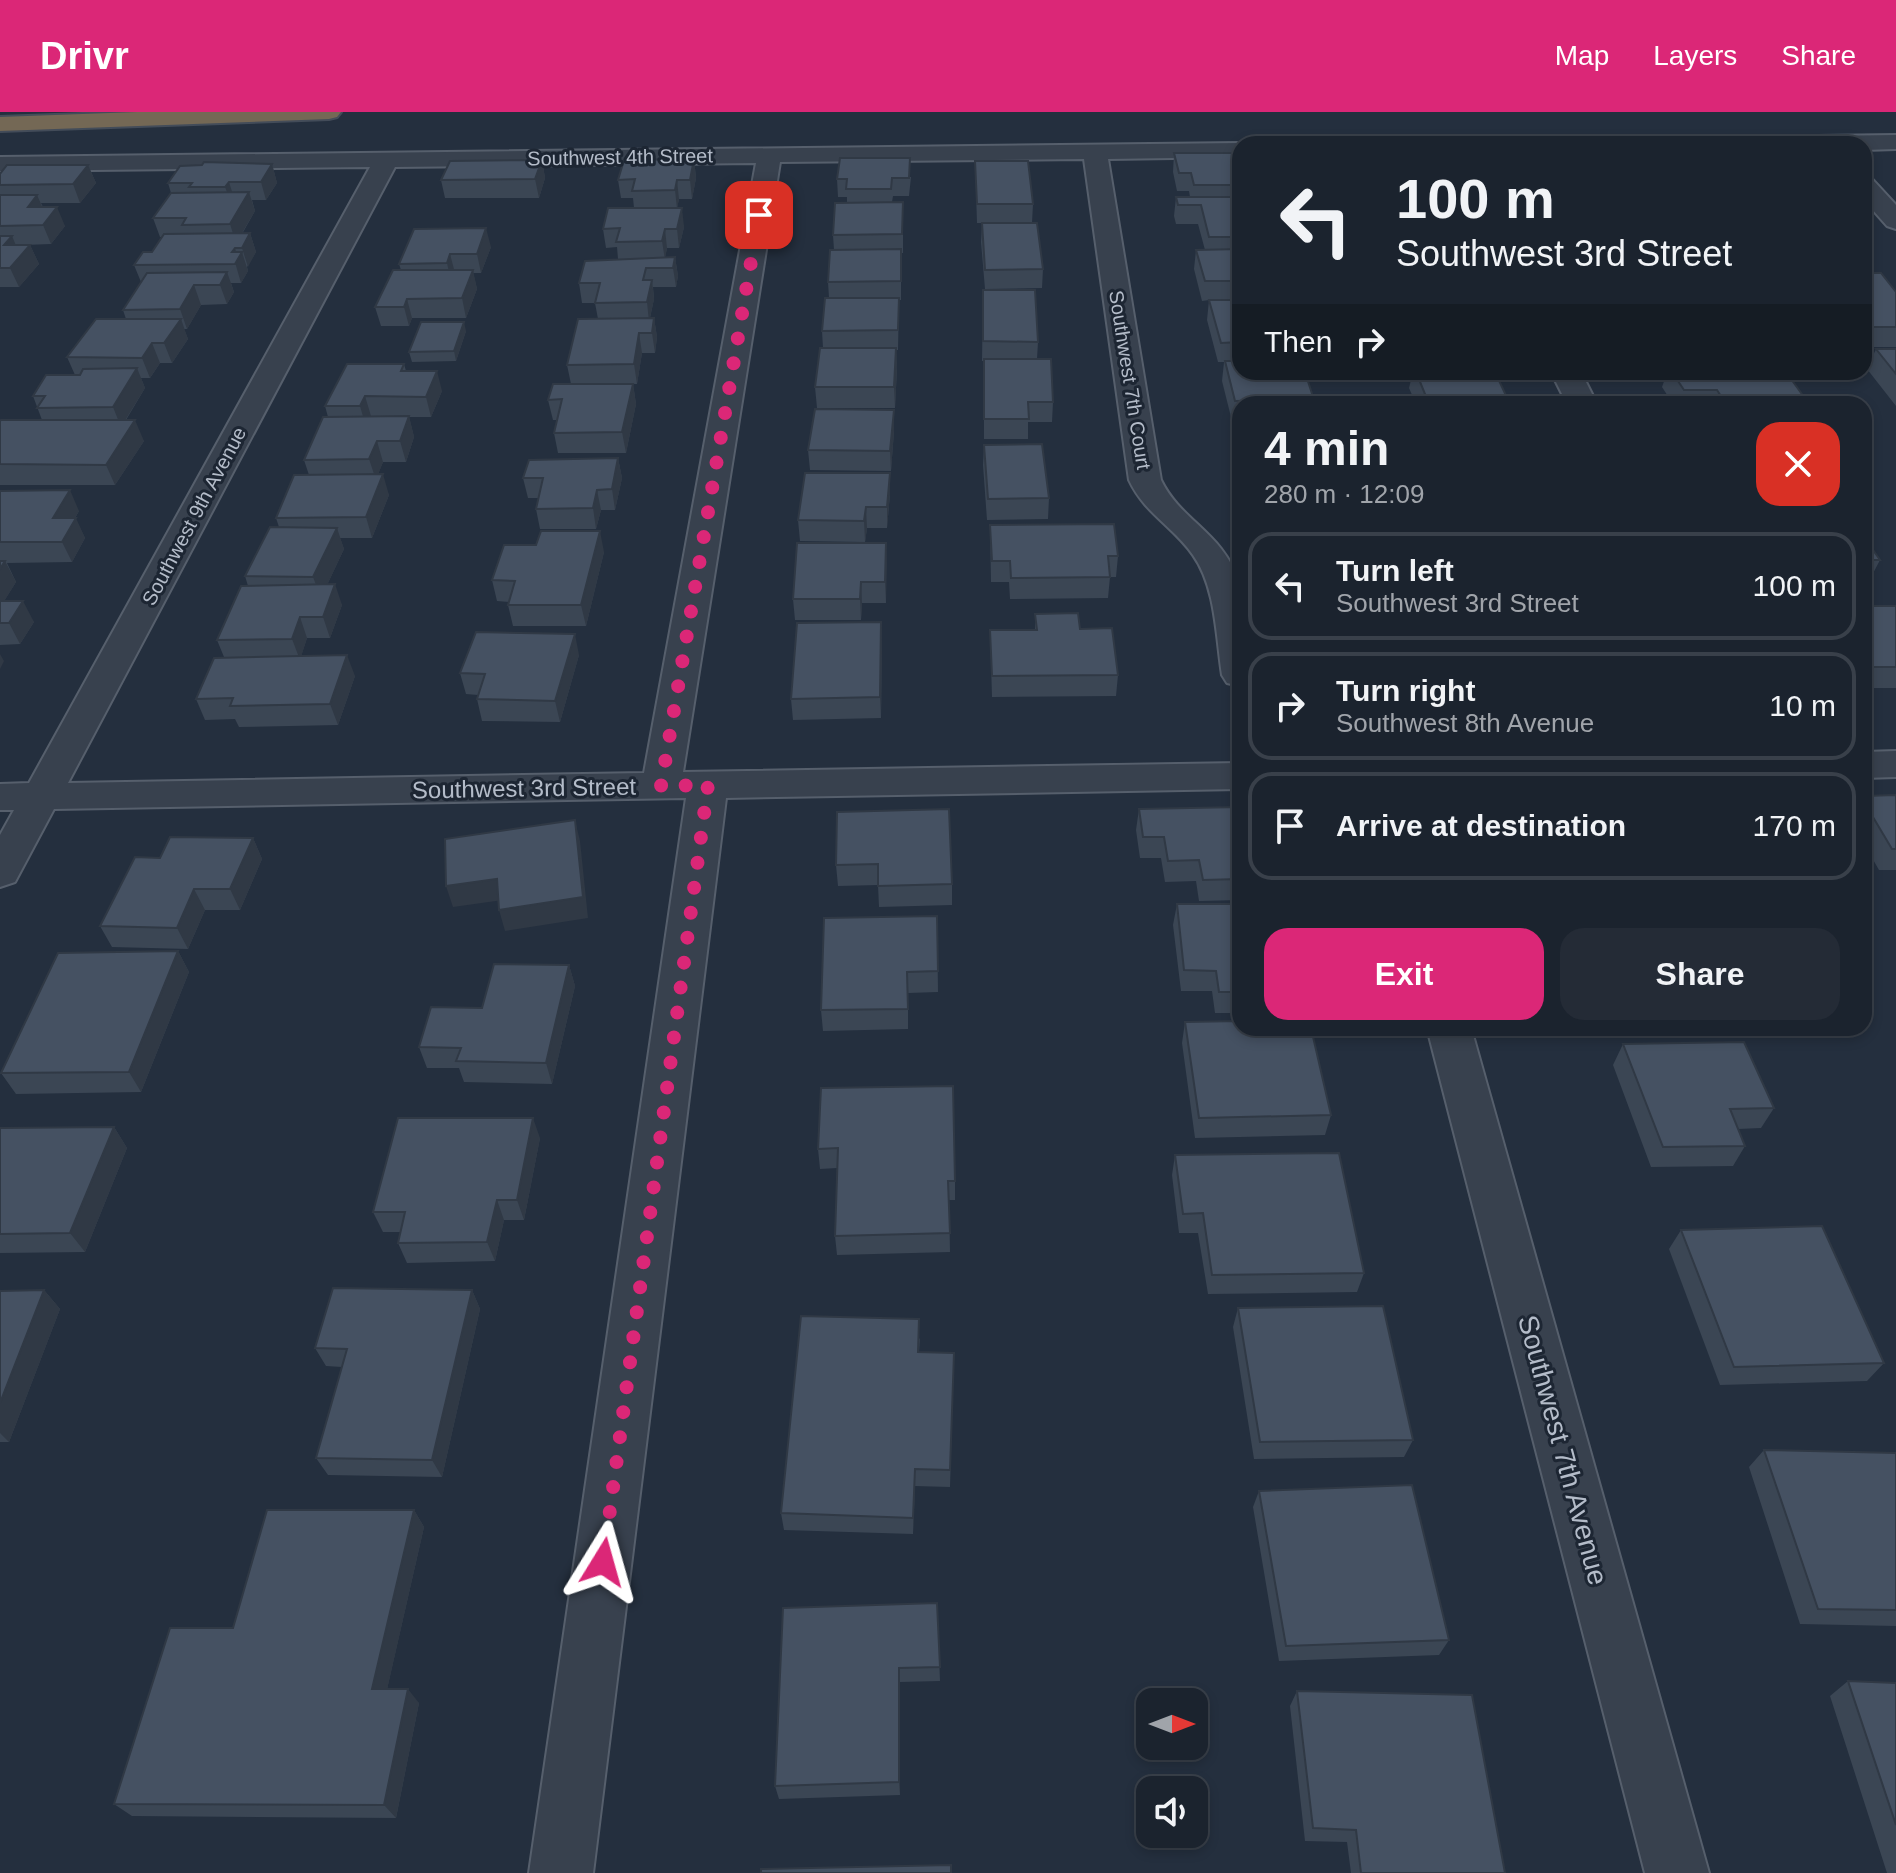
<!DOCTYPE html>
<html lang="en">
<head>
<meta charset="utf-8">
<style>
  :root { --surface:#1b232e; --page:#242b36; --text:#f1f3f6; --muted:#a0a4aa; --line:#39404a; --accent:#db2777 }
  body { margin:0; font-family:Helvetica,sans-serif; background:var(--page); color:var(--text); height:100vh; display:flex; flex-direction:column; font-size:30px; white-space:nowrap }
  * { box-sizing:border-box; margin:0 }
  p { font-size:26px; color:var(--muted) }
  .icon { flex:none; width:44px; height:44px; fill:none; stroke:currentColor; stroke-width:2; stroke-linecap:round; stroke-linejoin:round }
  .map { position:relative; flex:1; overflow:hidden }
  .panel { position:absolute; left:1232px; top:284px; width:640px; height:640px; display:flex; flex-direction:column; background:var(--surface); border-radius:24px; box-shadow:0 4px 12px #0003,0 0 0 2px var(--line) }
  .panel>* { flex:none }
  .guide { position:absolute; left:1232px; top:24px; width:640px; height:244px; border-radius:24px; box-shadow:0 4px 12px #0003,0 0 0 2px var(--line); background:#1b232e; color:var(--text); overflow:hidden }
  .needle { width:52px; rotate:90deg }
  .controls { position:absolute; left:1136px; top:1576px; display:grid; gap:16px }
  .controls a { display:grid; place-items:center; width:72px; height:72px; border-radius:16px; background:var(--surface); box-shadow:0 4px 12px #0003,0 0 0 2px var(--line); font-size:40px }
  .pin { position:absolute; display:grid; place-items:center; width:68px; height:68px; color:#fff; margin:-34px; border-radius:16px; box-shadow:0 4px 12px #0006 }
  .me { position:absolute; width:88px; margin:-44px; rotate:8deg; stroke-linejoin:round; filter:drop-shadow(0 0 6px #0008) }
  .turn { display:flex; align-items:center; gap:28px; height:168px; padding:0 32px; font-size:36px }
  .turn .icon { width:104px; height:104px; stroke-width:2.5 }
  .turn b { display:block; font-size:56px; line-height:68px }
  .then { display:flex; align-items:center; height:76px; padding:0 32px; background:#0003; gap:16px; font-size:30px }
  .round { display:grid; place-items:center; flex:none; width:84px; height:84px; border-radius:24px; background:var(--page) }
  .head { display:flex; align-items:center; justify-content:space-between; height:136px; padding:0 32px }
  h1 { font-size:48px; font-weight:800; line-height:60px }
  .action { display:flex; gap:16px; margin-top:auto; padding:16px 32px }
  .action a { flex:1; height:92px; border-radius:24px; background:var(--accent); color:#fff; font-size:32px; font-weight:800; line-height:92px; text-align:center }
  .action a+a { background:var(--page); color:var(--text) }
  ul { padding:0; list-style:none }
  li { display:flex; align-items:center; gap:24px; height:108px; margin:0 16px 12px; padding:0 16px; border:4px solid var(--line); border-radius:24px }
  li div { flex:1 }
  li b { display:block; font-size:30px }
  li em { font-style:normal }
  header { display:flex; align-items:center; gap:48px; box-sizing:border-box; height:112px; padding:0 40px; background:var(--accent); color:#fff }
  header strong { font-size:38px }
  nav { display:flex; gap:44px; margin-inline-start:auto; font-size:28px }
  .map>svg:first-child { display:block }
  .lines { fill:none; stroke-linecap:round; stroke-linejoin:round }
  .minor-casing { stroke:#565f6c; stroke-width:4 }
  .highway-casing { stroke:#434c59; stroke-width:4 }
  .minor { fill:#38414e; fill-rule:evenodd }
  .highway { fill:#746855; fill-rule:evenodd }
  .wall { fill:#3b4654 }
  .shaded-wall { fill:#303945 }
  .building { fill:#455162; stroke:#303945; stroke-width:2 }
  .route { stroke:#db2777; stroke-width:14; stroke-dasharray:0 25.2 }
  .labels { text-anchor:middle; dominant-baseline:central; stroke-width:6; stroke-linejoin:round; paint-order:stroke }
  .far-street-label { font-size:20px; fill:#b4bcc9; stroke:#1d2633 }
  .street-label { font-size:24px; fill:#b4bcc9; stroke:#1d2633 }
  .near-street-label { font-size:28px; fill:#b4bcc9; stroke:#1d2633 }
</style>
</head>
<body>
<header>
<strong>Drivr</strong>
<nav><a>Map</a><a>Layers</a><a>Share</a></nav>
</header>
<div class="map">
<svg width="1896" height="1761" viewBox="0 0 1896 1761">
  <rect width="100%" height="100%" fill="#242f3e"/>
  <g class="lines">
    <!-- minor casing -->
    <g class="minor-casing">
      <path id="minor" d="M1896 23V37L1864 38V32H1717L1721 27 1729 25Z
        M1240 31 1245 32H1240V45L1108 47 1161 368C1182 411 1223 419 1240 473V574L1227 571 1222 563C1216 525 1216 475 1193 443 1173 414 1145 402 1129 368L1084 47 780 50 683 660 1240 651V677L726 686 593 1761H529L686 686 54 697 15 770 0 775V723L14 698H0V672L29 671 370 55 0 59V45ZM756 51 644 661 68 671 395 55Z
        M1864 66 1873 68 1896 93V117L1887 114 1864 88Z
        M1551 260H1581L1597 292H1567Z
        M1896 639V665L1864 666V640Z
        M1427 916H1471L1709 1761H1645Z"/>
    </g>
    <!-- highway casing -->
    <g class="highway-casing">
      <path id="highway" d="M137 0H341L337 5 329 7 0 19V5Z"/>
    </g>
    <!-- minor -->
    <use href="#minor" class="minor"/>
    <!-- highway -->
    <use href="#highway" class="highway"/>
  </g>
  <!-- wall -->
  <path class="wall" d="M1174 41H1240V79H1235L1234 85H1240V260L1314 288V292H1240V309H1232L1222 269 1224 250H1218L1207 208 1209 188 1202 189 1194 157 1196 138H1205L1198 112H1176L1174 104 1176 85H1190L1189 79H1177L1173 60Z
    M694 47 696 66 692 87H679L677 96 684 115 679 136H667L665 145H675L678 164 676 175H653L654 187 650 206H654L657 225 655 241H642L637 272H633L636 292 626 341H558L554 321 557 308H553L548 288 571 272 567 253 598 207 595 191H582L579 171 618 147 617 135 606 136 603 117 634 96 633 86H621L618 68Z
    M542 48 545 66 539 86H445L441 68Z
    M975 49 1033 92 1032 111H977Z
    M272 52 277 71 266 88H252L255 99 242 122 250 121 256 140 247 155 248 159 241 171H231L234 180 227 192 201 193 187 217H184L188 227 172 251H160L150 266H141L145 276 126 308 144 329 115 373H0V309L42 308 33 284 75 263 67 245 126 207 123 198 141 170 134 153 152 140 162 125H160L153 106 171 81 168 71Z
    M88 53 96 71 80 91H41L43 95 65 114 51 132 24 133H30L39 152 19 175H0V62Z
    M911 65 909 84H893L892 90 903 109V141H901V188H899L898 238H896L897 256 895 296H817L815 275 823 236 822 219 829 186 828 170 834 138 833 123 847 91V85H838L837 67Z
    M982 111 1043 157 1042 176 985 177 981 130Z
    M491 135 481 161H473L477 177 466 206H412L409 214H381L375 195 401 158 399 152Z
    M1864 161 1896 180V235H1864Z
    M983 178 1038 230 1037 247 1053 290 1052 310H1028V327H984V249H982Z
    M466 219 456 249 412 250 409 240Z
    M1876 237H1896V294L1867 257Z
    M404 252 406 259 442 279 431 305H409L414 325 406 350H383L378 362 389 383 372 426H340L344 437 327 473 342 493 330 526H307L301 544 355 564 338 613 239 615 235 607 205 608 196 587 224 545 217 528 248 474 245 464 279 415 276 406 309 363 304 348 328 305 325 294Z
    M1413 260H1495L1510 292H1416L1409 276Z
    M1654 260H1786L1809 292H1673L1662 275 1667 261Z
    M894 298V319L891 359 810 358 808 338Z
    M984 333 1049 386 1048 407 987 408 983 353Z
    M1240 335V362L1234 356 1237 336Z
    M618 346 622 366 615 398H601L596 417H540L536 397 538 386H528L523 366Z
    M0 379 79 399 75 406 85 426 72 450 7 451 16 470 4 489 34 510 20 532 0 533Z
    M890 382 887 416H867L865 430 800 429 798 408Z
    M990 413 1118 444 1116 465H1110L1108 486 1010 487 1009 470H991Z
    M1864 425 1880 448 1869 469H1864Z
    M886 431V491H862L861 508H795L793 487Z
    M604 440 586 514H513L508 493 509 490 497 489 492 468Z
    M1864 494H1896V576H1864Z
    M1035 502 1118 563 1116 584 992 585 990 518H1035Z
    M882 531 881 606 793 608 791 587Z
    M579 543 560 610 482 609 477 587 478 583 466 582 460 561Z
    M1896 683V758H1879L1864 732V684Z
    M1240 695V788L1199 789 1196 769 1165 770 1161 746H1140L1136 718 1139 697Z
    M837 700 952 772V793L879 795 878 773 838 774 836 753Z
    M253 726 262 747 240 798H205L188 837 112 835 100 814 160 746Z
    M1177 792H1240V901H1215L1212 879H1181L1173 813Z
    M937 804 938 880 908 881V917L823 919 821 898Z
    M178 839 189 860 141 980 16 982 1 961Z
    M569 853 575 874 552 972 464 970 459 956H427L419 935 482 896Z
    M1185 910 1331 1003 1325 1023 1195 1026 1182 931Z
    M1602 916H1722L1721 918 1603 920Z
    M1623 932 1774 996 1761 1016 1738 1017 1745 1034 1733 1054 1651 1055 1613 953Z
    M821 976 955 1069V1088H949L950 1140 837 1143 835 1124 837 1056 820 1057 818 1037Z
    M114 1015 127 1036 85 1140 0 1141V1016Z
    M540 1026 524 1108H504L495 1149 407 1151 398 1131 400 1120H383L373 1100Z
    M1175 1043 1364 1161 1357 1180 1208 1182 1198 1121H1179L1172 1063Z
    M1681 1118 1884 1251 1867 1269 1720 1273 1669 1137Z
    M44 1178 60 1197 9 1330H0V1179Z
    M472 1178 480 1197 442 1365 328 1363 316 1346 342 1255 326 1254 315 1236Z
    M1238 1196 1413 1328 1404 1345 1254 1347 1233 1215Z
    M920 1226 919 1240 954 1241 950 1375 915 1374 913 1422 784 1418 781 1401Z
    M1764 1338 1896 1341V1514L1800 1512 1749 1355Z
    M1259 1379 1449 1528 1439 1543 1279 1549 1253 1395Z
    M414 1398 424 1415 387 1577 419 1591 396 1706 132 1704 114 1692 233 1516Z
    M937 1491 940 1569 900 1570V1683L779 1687 775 1674Z
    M1848 1569 1896 1571V1761H1887L1830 1584Z
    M1297 1579 1505 1761H1351L1347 1730 1305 1729 1290 1594Z"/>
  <!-- shaded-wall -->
  <path class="shaded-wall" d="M694 47 696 66 692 87 690 68Z
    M542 48 545 66 539 86 535 67Z
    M272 52 277 71 266 88 261 70Z
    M88 53 96 71 80 91 73 72Z
    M677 68 679 87 677 97 675 78Z
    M229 70 235 89 232 93 225 75Z
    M249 80 255 99 236 131 230 112Z
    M37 83 45 101 28 95Z
    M57 95 65 114 51 132 43 113Z
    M682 96 684 115 679 136 677 117Z
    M486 116 491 135 481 161 477 142Z
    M665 117 667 136 665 148 662 129Z
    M250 121 256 140 248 155 242 136Z
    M12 124 20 143 4 133Z
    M30 133 39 152 19 175 10 156Z
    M235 136 238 147 242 140 248 159 241 171 232 140Z
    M450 142 455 161 451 170 447 151Z
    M675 145 678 164 676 175 673 156Z
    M473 158 477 177 466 206 462 186Z
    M227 160 234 180 227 192 220 173Z
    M652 168 654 187 649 210 647 190Z
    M194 173 201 193 187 217 180 197Z
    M407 187 412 206 409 214 404 195Z
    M654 206 657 225 655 241 652 221Z
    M181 207 188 227 172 251 164 231Z
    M464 210 466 219 456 249 454 239Z
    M639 221 642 241 637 272 634 252Z
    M152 231 160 251 150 266 142 246Z
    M896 236 897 256 895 296 894 275Z
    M137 256 145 276 121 315 113 295Z
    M437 259 442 279 431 305 426 285Z
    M633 272 636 292 626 341 622 320Z
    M365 284 371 304 366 315 360 294Z
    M894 298V319L891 359 890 339Z
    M409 304 414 325 406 350 400 329Z
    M135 308 144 329 115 373 106 353Z
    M377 329 383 350 376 368 369 347Z
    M618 346 622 366 615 398 612 377Z
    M890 361V382L887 416V395Z
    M383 362 389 383 372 426 366 405Z
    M70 378 79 399 63 426 53 406Z
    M597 378 601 398 596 417 593 396Z
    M866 395 867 416 865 430 864 409Z
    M76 406 85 426 72 450 62 430Z
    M337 416 344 437 321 486 313 465Z
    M600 419 604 440 586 514 581 493Z
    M886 431 887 451 886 491 885 470Z
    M5 449 16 470 0 496V457Z
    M861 470 862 491 861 508 860 487Z
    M335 472 342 493 330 526 323 505Z
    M23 489 34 510 20 532 9 511Z
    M300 505 307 526 300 548 292 527Z
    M881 510 882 531 881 606 880 585Z
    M575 522 579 543 560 610 555 589Z
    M0 542 4 549 0 557Z
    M347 543 355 564 338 613 330 592Z
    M575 708 580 729 588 806 505 819 499 798Z
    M253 726 262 747 240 798 230 777Z
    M497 767 503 788 453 795 446 774Z
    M194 777 205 798 188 837 177 816Z
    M178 839 189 860 141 980 129 960Z
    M569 853 575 874 552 972 546 951Z
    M533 1006 540 1026 524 1108 517 1088Z
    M114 1015 127 1036 85 1140 70 1121Z
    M497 1088 504 1108 495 1149 487 1130Z
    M44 1178 60 1197 9 1330 0 1321V1291Z
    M472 1178 480 1197 442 1365 432 1348Z
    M915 1357V1374L913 1422V1406Z
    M414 1398 424 1415 384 1591 372 1577Z
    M899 1556 900 1570V1683L899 1670Z
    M408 1577 419 1591 396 1706 384 1693Z"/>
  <!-- building -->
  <path class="building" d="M1174 41H1240V61H1233L1236 73H1194L1191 61H1179Z
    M840 46H910L909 66H892L891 77H846L847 67H837Z
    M694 47 690 68H677L675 78 632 79 635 67 618 68 624 48Z
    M542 48 535 67 441 68 450 49Z
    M975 49H1028L1033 92H977Z
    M204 50 272 52 261 70H229L225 75H189L192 71H168L180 54 202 53Z
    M7 53H88L73 72 0 73V62Z
    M249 80 230 112 182 113 186 106H153L171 81Z
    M0 83H37L28 95H57L43 113 0 114Z
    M1176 85H1240V125H1209L1201 93H1178Z
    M903 90 902 122 833 123 835 91Z
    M608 96H682L677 117H665L662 129 616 130 620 116 603 117Z
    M982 111H1037L1043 157 985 158Z
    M486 116 477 142H450L447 151 399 152 414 117Z
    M250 121 242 136H235L232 140H242L235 152 134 153 143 140H152L164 122Z
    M0 124H12L4 133H30L10 156H0Z
    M901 137V169L828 170 830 138Z
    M1240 137V169H1205L1196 138Z
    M675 145 673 156H646L643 168H652L647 190 595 191 600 171H579L585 149Z
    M393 158H473L462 186 407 187 404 195H375Z
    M227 160 220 173H194L180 197 123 198 147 161Z
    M1864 161H1881L1896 180V215H1864Z
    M983 178H1035L1038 230 983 229Z
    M825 186H899L898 218 822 219Z
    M1209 188H1240V230L1221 231Z
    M654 206 652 221H639L634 252 567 253 578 207Z
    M96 207H181L164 231H152L142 246 67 245Z
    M421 210H464L454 239 409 240Z
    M820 236H896L894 275H815Z
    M1876 237H1896V262Z
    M984 247H1051L1053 290H1028L1029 307H984Z
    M1225 249H1240V260H1305L1314 288 1235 289Z
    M347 252H404L401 259H437L426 285 365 284 360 294H325Z
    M137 256 113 295 37 296 45 284H33L46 263H80L83 257Z
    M1416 260H1495L1510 292H1429Z
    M1672 260H1786L1809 292H1726L1717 278H1684Z
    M553 272H633L622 320 554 321 562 287 548 288Z
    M815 297 894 298 890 339 808 338Z
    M409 304 400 329H377L369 347 304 348 323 305Z
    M1 308H135L106 353 0 352V309Z
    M1042 332 1049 386 988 387 984 333Z
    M618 346 612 377 597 378 593 396 536 397 543 366H523L529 348Z
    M805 361H890L887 395H866L864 409 798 408Z
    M383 362 366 405 276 406 294 363Z
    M70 378 53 406H76L62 430H0V379Z
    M1114 412 1118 444H1108L1110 465 1011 466 1010 449H992L990 413Z
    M270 415 337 416 313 465 245 464Z
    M541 419H600L581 493H508L515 469 492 468 504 433H536Z
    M1864 425 1880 448H1864Z
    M797 431H886L885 470H861L860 487H793Z
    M0 449H5L0 457Z
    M335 472 323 505H300L292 527 217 528 241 474Z
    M0 489H23L9 511H0Z
    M1864 494H1896V555H1864Z
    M1078 501 1080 517 1112 516 1118 563 992 564 990 518H1037L1035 502Z
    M881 510 880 585 791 587 797 511Z
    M476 520 575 522 555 589 477 587 485 562 460 561Z
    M347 543 330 592 230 594 233 586 196 587 214 546Z
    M1896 683V737H1892L1864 690V684Z
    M1240 695V767L1203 768 1199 748 1168 749 1164 725H1143L1139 697Z
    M949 697 952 772 878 774V752L836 753 837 700Z
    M575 708 583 785 499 798 497 767 446 774 445 727Z
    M170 725 253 726 230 777H194L177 816 100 814 135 745 160 746Z
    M1177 792H1240V880H1219L1216 859 1184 858Z
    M937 804 938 859 907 860 908 897 821 898 824 806Z
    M178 839 129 960 1 961 58 841Z
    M494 852 569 853 546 951 456 949 461 936 419 935 431 895 482 896Z
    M1240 909V916H1311L1331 1003 1199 1006 1185 910Z
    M1744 930 1774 996 1730 997 1745 1034 1663 1035 1623 932Z
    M953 974 955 1069H948L950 1121 835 1124 838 1036 818 1037 821 976Z
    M398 1006H533L517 1088H497L487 1130 398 1131 405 1100H373Z
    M114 1015 70 1121 0 1122V1016Z
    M1339 1041 1364 1161 1212 1163 1203 1101 1183 1102 1175 1043Z
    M1822 1114 1884 1251 1734 1255 1681 1118Z
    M333 1176 472 1178 432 1348 316 1346 347 1237 315 1236Z
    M44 1178 0 1291V1179Z
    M1383 1194 1413 1328 1260 1330 1238 1196Z
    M801 1204 919 1207 918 1240 954 1241 950 1358 915 1357 913 1406 781 1401Z
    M1764 1338 1896 1341V1498L1818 1497Z
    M1412 1373 1449 1528 1286 1534 1259 1379Z
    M267 1398H414L372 1577H408L384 1693 114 1692 170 1516H233Z
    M937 1491 940 1555 899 1556V1670L775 1674 783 1496Z
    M1848 1569 1896 1571V1713Z
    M1297 1579 1472 1583 1505 1761H1361L1356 1718 1313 1716Z
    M951 1753V1761H761V1757Z"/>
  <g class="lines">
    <!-- route -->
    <path class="route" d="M603 1450 708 673 661 674 759 103"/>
  </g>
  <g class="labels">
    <!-- far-street labels -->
    <g class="far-street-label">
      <text transform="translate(620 45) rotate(-1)">Southwest 4th Street</text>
      <text transform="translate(1130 268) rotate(81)">Southwest 7th Court</text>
      <text transform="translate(194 404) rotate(-62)">Southwest 9th Avenue</text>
    </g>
    <!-- street labels -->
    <g class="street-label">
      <text transform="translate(524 676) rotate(-1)">Southwest 3rd Street</text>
    </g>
    <!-- near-street labels -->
    <g class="near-street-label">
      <text transform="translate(1563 1338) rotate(75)">Southwest 7th Avenue</text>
    </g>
  </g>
</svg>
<div class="controls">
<a><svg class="needle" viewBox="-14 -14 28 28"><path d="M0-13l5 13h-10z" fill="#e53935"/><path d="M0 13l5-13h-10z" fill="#a0a4aa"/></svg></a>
<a><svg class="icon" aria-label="sound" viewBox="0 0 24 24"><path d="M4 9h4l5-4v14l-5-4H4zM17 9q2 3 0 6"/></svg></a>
</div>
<div class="pin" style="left:759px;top:103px;background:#d93025"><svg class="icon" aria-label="arrive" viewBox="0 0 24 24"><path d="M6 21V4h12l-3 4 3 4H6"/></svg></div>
<svg class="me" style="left:603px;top:1450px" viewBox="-20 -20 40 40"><path d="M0-17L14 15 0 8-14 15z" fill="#db2777" stroke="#fff" stroke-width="4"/></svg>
<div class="guide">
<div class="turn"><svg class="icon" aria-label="left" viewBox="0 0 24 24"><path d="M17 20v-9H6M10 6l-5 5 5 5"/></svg><div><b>100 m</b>Southwest 3rd Street</div></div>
<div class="then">Then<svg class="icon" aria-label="right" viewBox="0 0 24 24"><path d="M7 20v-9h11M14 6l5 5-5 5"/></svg></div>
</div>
<section class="panel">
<div class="head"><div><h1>4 min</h1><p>280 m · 12:09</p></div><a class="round" style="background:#d93025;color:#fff"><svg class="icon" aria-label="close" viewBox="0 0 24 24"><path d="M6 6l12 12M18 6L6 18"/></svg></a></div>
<ul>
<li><svg class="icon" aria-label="left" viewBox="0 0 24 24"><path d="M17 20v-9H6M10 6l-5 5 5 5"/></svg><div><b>Turn left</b><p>Southwest 3rd Street</p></div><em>100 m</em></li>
<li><svg class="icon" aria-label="right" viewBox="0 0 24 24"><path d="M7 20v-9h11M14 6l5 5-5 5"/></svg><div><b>Turn right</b><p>Southwest 8th Avenue</p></div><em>10 m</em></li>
<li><svg class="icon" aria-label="arrive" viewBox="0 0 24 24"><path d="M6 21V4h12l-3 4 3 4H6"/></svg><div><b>Arrive at destination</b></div><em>170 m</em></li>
</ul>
<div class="action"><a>Exit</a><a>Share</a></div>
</section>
</div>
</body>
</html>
